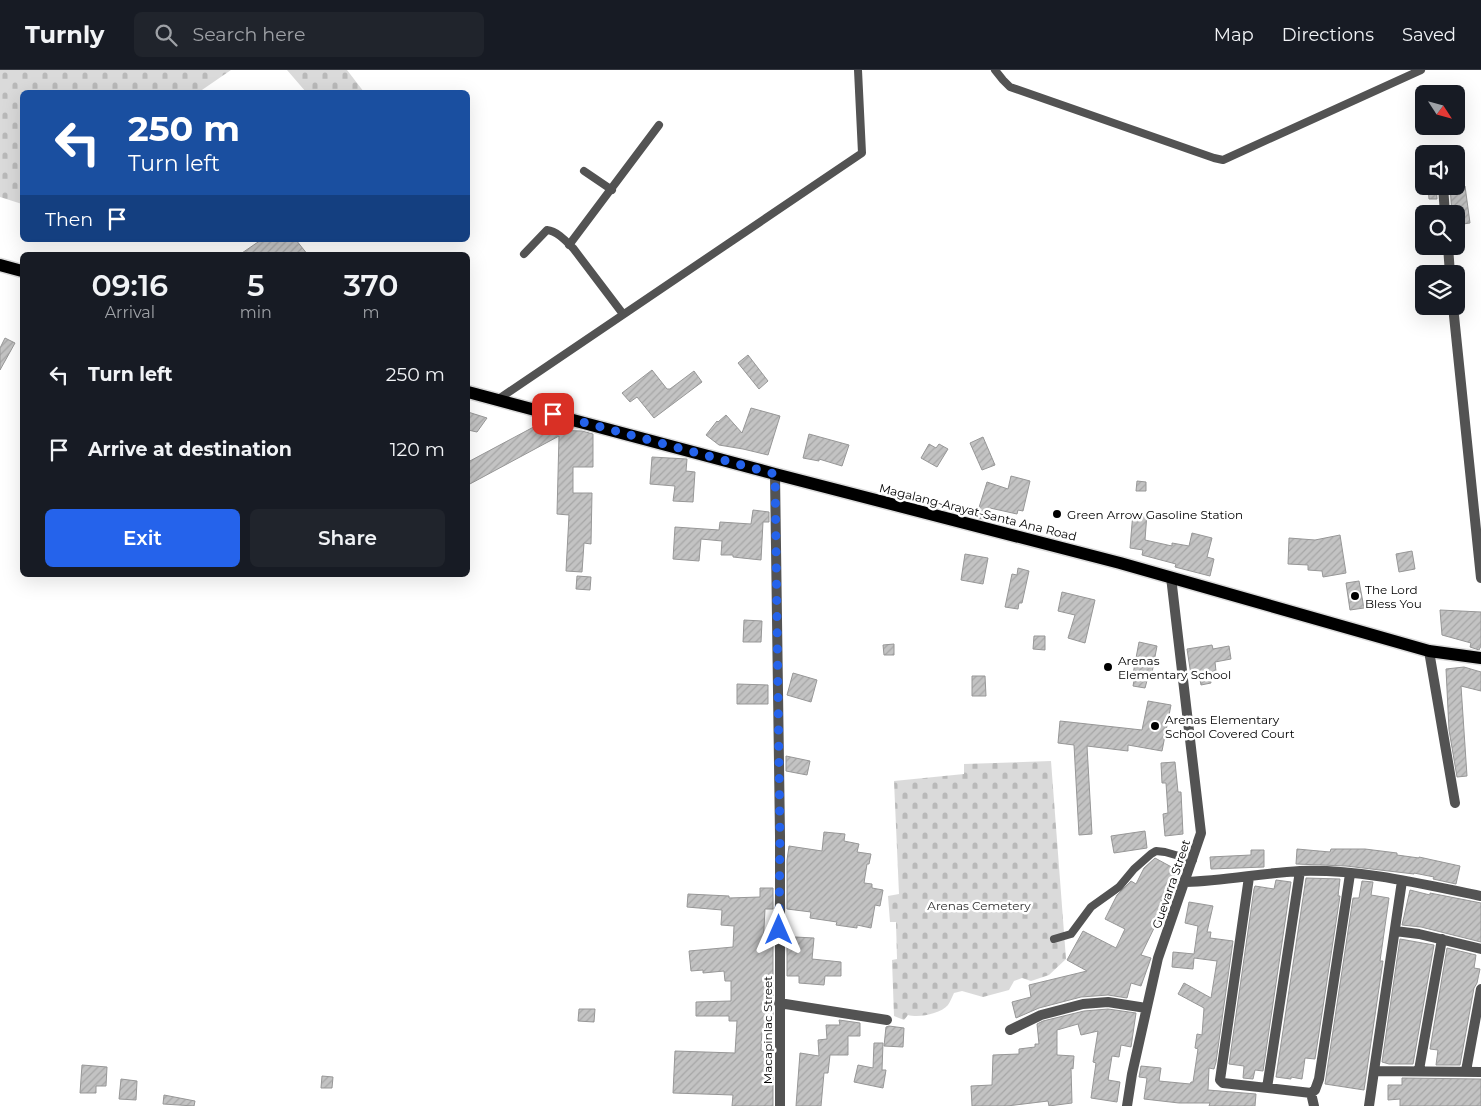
<!DOCTYPE html>
<html lang="en">
<head>
<meta charset="utf-8">
<style>
  :root { --surface:#171b24; --page:#20242c; --text:#f1f3f6; --muted:#9ea1a6; --line:#363941; --accent:#2563eb }
  body { margin:0; font-family:Montserrat,sans-serif; background:var(--page); color:var(--text); height:100vh; display:flex; flex-direction:column; font-size:19px; white-space:nowrap }
  * { box-sizing:border-box; margin:0 }
  p { font-size:16px; color:var(--muted) }
  .icon { flex:none; width:28px; height:28px; fill:none; stroke:currentColor; stroke-width:2; stroke-linecap:round; stroke-linejoin:round }
  .map { position:relative; flex:1; overflow:hidden }
  .drawer { position:absolute; left:20px; top:182px; width:450px; height:325px; display:flex; flex-direction:column; background:var(--surface); border-radius:8px; box-shadow:0 5px 20px #0002 }
  .drawer>* { flex:none }
  .hud { position:absolute; left:20px; top:20px; width:450px; height:152px; border-radius:8px; box-shadow:0 5px 20px #0002; background:#1a4fa0; color:#fff; overflow:hidden }
  .needle { width:32px; rotate:126deg }
  .tools { position:absolute; left:1415px; top:15px; display:grid; gap:10px }
  .tools a { display:grid; place-items:center; width:50px; height:50px; border-radius:8px; background:var(--surface); box-shadow:0 5px 20px #0002; font-size:25px }
  .pin { position:absolute; display:grid; place-items:center; width:42px; height:42px; color:#fff; margin:-21px; border-radius:10px; box-shadow:0 2px 8px #0006 }
  .me { position:absolute; width:55px; margin:-28px; rotate:0deg; stroke-linejoin:round; filter:drop-shadow(0 0 4px #0008) }
  .turn { display:flex; align-items:center; gap:18px; height:105px; padding:0 25px; font-size:22px }
  .turn .icon { width:65px; height:65px; stroke-width:2.5 }
  .turn b { display:block; font-size:35px; line-height:42px }
  .then { display:flex; align-items:center; height:48px; padding:0 25px; background:#0003; gap:10px; font-size:19px }
  .eta { display:flex; justify-content:space-evenly; align-items:center; height:85px; text-align:center }
  .eta b { font-size:30px; font-weight:600; line-height:35px }
  .cta { display:flex; gap:10px; margin-top:auto; padding:10px 25px }
  .cta a { flex:1; height:58px; border-radius:8px; background:var(--accent); color:#fff; font-size:20px; font-weight:600; line-height:58px; text-align:center }
  .cta a+a { background:var(--page); color:var(--text) }
  ul { padding:0; list-style:none }
  li { display:flex; align-items:center; gap:15px; height:75px; padding:0 25px }
  li div { flex:1 }
  li b { display:block; font-size:19px }
  li em { font-style:normal }
  header { display:flex; align-items:center; gap:30px; box-sizing:border-box; height:70px; padding:0 25px; background:var(--surface); border-bottom:1px solid var(--line) }
  header strong { font-size:24px }
  nav { display:flex; gap:28px; margin-inline-start:auto; font-size:18px }
  .search { width:350px; height:45px; background:var(--page); display:flex; align-items:center; gap:12px; box-sizing:border-box; padding:0 18px; border-radius:8px; color:var(--muted); font-size:19px }
  .map>svg:first-child { display:block }
  .cemetery { fill:url(#cemetery-stones) }
  .building { fill:url(#building-hatch); stroke:#979797 }
  .lines { fill:none; stroke-linecap:round; stroke-linejoin:round }
  .primary-casing { stroke:#dbdbdb; stroke-width:15 }
  .lane { stroke:#535353; stroke-width:8 }
  .street { stroke:#535353; stroke-width:10 }
  .primary { stroke:#000; stroke-width:12 }
  .route { stroke:#2563eb; stroke-width:9; stroke-dasharray:0 16.2 }
  .poi-dot { fill:#000; stroke:#fff; stroke-width:2 }
  .labels { text-anchor:middle; dominant-baseline:central; stroke-width:5; stroke-linejoin:round; paint-order:stroke }
  .street-label { font-size:12px; fill:#000; stroke:#fff }
  .poi-label { font-size:12px; fill:#000; stroke:#fff; text-anchor:start }
  .park-label { font-size:12px; fill:#313131; stroke:#fff }
</style>
</head>
<body>
<header>
<strong>Turnly</strong>
<div class="search"><svg class="icon" aria-label="search" viewBox="0 0 24 24"><circle cx="10" cy="10" r="6"/><path d="M15 15l6 6"/></svg>Search here</div>
<nav><a>Map</a><a>Directions</a><a>Saved</a></nav>
</header>
<div class="map">
<svg width="1481" height="1036" viewBox="0 0 1481 1036">
  <defs>
    <pattern id="cemetery-stones" width="16" height="16" patternUnits="userSpaceOnUse" patternTransform="scale(1.25)"><rect width="16" height="16" fill="#dadada"/><path d="M2 7V4a2 2 0 0 1 4 0v3zM10 15v-3a2 2 0 0 1 4 0v3z" fill="#b9b9b9"/></pattern>
    <pattern id="building-hatch" width="6" height="6" patternUnits="userSpaceOnUse" patternTransform="scale(1.25)"><rect width="6" height="6" fill="#c3c3c3"/><path d="M-1 1l2-2M0 6l6-6M5 7l2-2" fill="none" stroke="#a6a6a6"/></pattern>
  </defs>
  <rect width="100%" height="100%" fill="#fff"/>
  <!-- cemetery -->
  <path class="cemetery" d="M0 0H231L199 22H22V134L0 127Z
    M287 0H347L364 22H306Z
    M1051 691 1066 889 1049 905 1031 911 1022 908 1014 911 1009 920 983 927 962 921 954 923C952 927 950 932 948 935 940 944 919 948 908 945L904 950 894 946 892 890 897 889 896 852H890L888 826 899 824 894 711 964 704V694Z"/>
  <!-- building -->
  <path class="building" d="M1428 116H1436L1437 129H1429Z
    M1450 116H1465L1470 153 1456 155V144H1452Z
    M261 170H296L308 185H239Z
    M5 268 15 273 0 300V278Z
    M748 285 768 311 759 319 738 293Z
    M652 300 667 319H670L694 301 702 312 654 348 637 327 630 332 622 323Z
    M751 338 780 346 768 385 743 379 719 375 706 365 717 351 718 352 726 345 742 363Z
    M468 342 487 348 477 362 468 360Z
    M543 352 548 360 582 361 593 364V397H573V423H592L591 474 584 473 582 502 566 501 569 445 557 444 559 366 468 415V392Z
    M809 364 849 375 842 396 819 389V391L803 388Z
    M983 367 995 395 982 400 970 373Z
    M929 374 936 378 939 374 948 379 937 397 921 388Z
    M652 387 687 389 686 401 695 402 693 432 673 431 675 416 650 414Z
    M1011 406 1030 411 1023 441 1018 440 1017 444 990 438 986 450 976 447 987 412 1008 419Z
    M1137 411 1146 412V421H1136Z
    M753 440 769 442V452H763L761 490 733 487V485H721L722 471 701 469 699 491 673 489 675 457 719 460 720 452 751 454Z
    M1133 442 1147 443 1145 470 1172 476V473L1189 476 1192 463 1212 468 1207 487 1214 489 1210 506 1175 497 1176 494 1142 485 1143 480 1130 478Z
    M1340 465 1346 503 1323 507 1322 501 1308 500V495L1288 494 1289 468 1315 470Z
    M1412 481 1415 499 1399 502 1396 484Z
    M965 484 988 488 983 514 961 510Z
    M1018 498 1029 501 1022 533H1019L1018 539 1005 537 1012 504 1017 505Z
    M577 506 591 507 590 520 576 519Z
    M1359 511 1364 538 1350 540 1346 513Z
    M1062 522 1095 530 1085 573 1068 568 1075 545 1058 541Z
    M1440 540 1481 542V576L1479 580 1470 577 1471 573 1442 565Z
    M744 550 762 551 761 572H743Z
    M1034 566H1045V580L1033 579Z
    M1139 572 1157 576 1151 608 1148 607 1145 618 1133 616 1135 605 1133 604Z
    M894 574V585H884L883 575Z
    M1212 575 1213 579 1229 576 1231 589 1215 592 1216 601 1209 602 1211 613 1201 615 1199 604 1191 605 1187 579Z
    M1464 597 1481 602V621L1461 616 1467 706 1457 707 1449 660 1446 599Z
    M793 603 817 610 811 632 787 625Z
    M972 606H985L986 626H972Z
    M737 614 768 615V634H737Z
    M1148 631 1171 635 1162 681 1128 675V681L1087 676 1092 764 1079 765 1074 675 1058 673 1060 651 1142 660Z
    M786 686 810 691 807 705 786 701Z
    M1175 692 1178 722H1181L1183 764 1165 766 1163 744 1168 743 1166 713H1162L1161 693Z
    M1145 761 1147 778 1114 783 1111 766Z
    M824 762 845 764 844 771 859 774 857 782 871 784 869 794H867L864 813 872 814V818L883 820 880 836 875 835 871 858 857 855V858L836 855 837 852 810 848 811 842 787 839V790L789 776 822 781Z
    M1297 779 1330 782 1331 779H1365L1397 783V785L1419 788V787L1460 796 1456 814 1433 809 1434 807 1414 803V804L1346 796 1296 794Z
    M1251 780H1264V797L1211 799 1210 787 1251 785Z
    M1155 788 1177 800 1161 830 1167 833 1161 842 1166 844 1164 850 1160 856 1156 854 1141 885 1151 888 1141 916 1131 913 1127 928 1108 925 1081 927 1039 938 1016 948 1012 932 1031 927 1029 915 1087 901 1067 890 1083 861 1116 878 1125 859 1105 849 1117 825 1131 811 1136 814 1144 798Z
    M1306 808 1340 809 1338 826H1340L1315 989 1305 988 1302 1009 1291 1007V1009L1276 1007Z
    M1276 810 1291 812 1263 1001 1255 1000 1253 1009 1243 1008 1244 996 1229 994 1254 819 1255 816 1274 819Z
    M1362 811 1373 812 1371 825 1389 828 1380 891H1383L1364 1020 1325 1014 1353 828H1359Z
    M760 818H773V839H765L763 877 773 876V958L762 959 761 981 767 982 766 992H773V1036H732L733 1025 673 1023 675 981 735 983 737 951H729V946H696V932L731 931V911H725L724 901 703 903V900L691 901 689 881 733 877 734 856 721 855 722 840 687 837 688 824 729 826V828L760 827Z
    M1410 820 1430 825V823L1481 833V872L1421 857 1402 855Z
    M1189 832 1213 836 1207 862H1211L1210 868 1233 871 1216 992 1214 999 1209 998 1208 1020 1256 1024 1255 1036H1209L1210 1033H1179L1144 1029 1147 1008 1139 1007 1141 996 1161 998 1159 1011 1190 1014 1191 1012H1193L1198 979 1195 978 1197 964 1202 965 1204 938 1178 924 1184 913 1211 928 1217 891 1194 888 1193 899 1172 897 1173 882 1194 884 1198 856 1185 853Z
    M795 867 814 868 812 889 841 892V906H825L824 915 799 913V906H787V876H789V870L795 871Z
    M1400 869 1434 875 1413 994H1389L1382 992Z
    M1447 878 1476 885 1474 898 1480 899 1477 913 1474 918 1460 995H1436L1438 980 1430 979Z
    M579 939H595L594 952 578 951Z
    M1108 939 1136 943 1131 977 1121 975 1119 987 1112 986 1108 1010 1120 1012 1117 1032 1091 1028 1096 993 1093 992 1098 961 1081 965 1078 954 1057 960V985L1074 986 1073 999 1071 998 1072 1033 1049 1036 1048 1031 1007 1036H972L971 1016 992 1015 993 985 1019 984V979L1035 977V974H1039L1037 954 1043 951 1084 941Z
    M839 950 860 953V966H848V985H830L828 1003H824L821 1036H796L800 983 819 986 818 970 827 969 826 955H840Z
    M889 956 904 958 903 977 884 976 886 957Z
    M874 973H883L882 1000H886L883 1018 854 1012 858 995 873 998Z
    M82 995 107 997 106 1016H96V1023H80Z
    M322 1006 333 1007 332 1018H321Z
    M1402 1008 1481 1009V1036H1400V1029L1388 1030V1015H1402Z
    M121 1009 137 1011 136 1030 119 1029Z
    M164 1025 195 1031 194 1036 163 1034Z"/>
  <g class="lines">
    <!-- primary casing -->
    <g class="primary-casing">
      <path id="primary" d="M0 195 22 201
        M468 322 775 404 1120 493 1429 581 1481 588"/>
    </g>
    <!-- lane -->
    <path class="lane" d="M995 0 1003 10 1010 17 1214 88 1223 90 1421 0
      M584 101 612 120
      M569 175 659 55
      M524 184 547 160C557 161 566 171 573 178L623 244
      M497 330 862 83 858 0
      M1054 869 1071 864 1091 837 1119 817 1134 799 1151 784 1156 781 1165 782 1193 790"/>
    <!-- street -->
    <path class="street" d="M1443 116 1445 144
      M1448 176 1450 204
      M1453 236 1481 508
      M775 404 780 766V1036
      M1429 581 1455 733
      M1249 807 1220 1010 1223 1013 1311 1023 1315 1020 1319 1009 1350 804
      M1402 811 1374 1001 1481 1002
      M1186 812C1224 811 1262 803 1300 801 1361 799 1422 814 1481 826
      M1395 861 1419 864 1481 879
      M779 933 887 950
      M1010 960 1041 945 1083 934 1108 932 1146 938
      M1419 1000 1442 869
      M1466 1001 1481 919
      M1267 1018 1300 801
      M1311 1023 1314 1036
      M1127 1036 1132 1004 1158 888 1201 763 1171 507
      M1369 1036 1374 1001"/>
    <!-- primary -->
    <use href="#primary" class="primary"/>
  </g>
  <g class="lines">
    <!-- route -->
    <path class="route" d="M553 344 775 404 780 766 779 860"/>
  </g>
  <!-- markers -->
  <g class="poi-dot">
    <circle cx="1057" cy="444" r="5"/>
    <circle cx="1355" cy="526" r="5"/>
    <circle cx="1108" cy="597" r="5"/>
    <circle cx="1155" cy="656" r="5"/>
  </g>
  <g class="labels">
    <!-- street labels -->
    <g class="street-label">
      <text transform="translate(978 442) rotate(14)">Magalang-Arayat-Santa Ana Road</text>
      <text transform="translate(1171 814) rotate(-71)">Guevarra Street</text>
      <text transform="translate(767 960) rotate(-90)">Macapinlac Street</text>
    </g>
    <!-- poi labels -->
    <g class="poi-label">
      <text x="1067" y="444">Green Arrow Gasoline Station</text>
      <text x="1365" y="519">The Lord<tspan x="1365" dy="14">Bless You</tspan></text>
      <text x="1118" y="590">Arenas<tspan x="1118" dy="14">Elementary School</tspan></text>
      <text x="1165" y="649">Arenas Elementary<tspan x="1165" dy="14">School Covered Court</tspan></text>
    </g>
    <!-- park labels -->
    <g class="park-label">
      <text x="979" y="835">Arenas Cemetery</text>
    </g>
  </g>
</svg>
<div class="tools">
<a><svg class="needle" viewBox="-14 -14 28 28"><path d="M0-13l5 13h-10z" fill="#e53935"/><path d="M0 13l5-13h-10z" fill="#9ea1a6"/></svg></a>
<a><svg class="icon" aria-label="sound" viewBox="0 0 24 24"><path d="M4 9h4l5-4v14l-5-4H4zM17 9q2 3 0 6"/></svg></a>
<a><svg class="icon" aria-label="search" viewBox="0 0 24 24"><circle cx="10" cy="10" r="6"/><path d="M15 15l6 6"/></svg></a>
<a><svg class="icon" aria-label="layers" viewBox="0 0 24 24"><path d="M12 4l9 5-9 5-9-5zM3 14l9 5 9-5"/></svg></a>
</div>
<div class="pin" style="left:553px;top:344px;background:#d93025"><svg class="icon" aria-label="arrive" viewBox="0 0 24 24"><path d="M6 21V4h12l-3 4 3 4H6"/></svg></div>
<svg class="me" style="left:779px;top:860px" viewBox="-20 -20 40 40"><path d="M0-17L14 15 0 8-14 15z" fill="#2563eb" stroke="#fff" stroke-width="4"/></svg>
<div class="hud">
<div class="turn"><svg class="icon" aria-label="left" viewBox="0 0 24 24"><path d="M17 20v-9H6M10 6l-5 5 5 5"/></svg><div><b>250 m</b>Turn left</div></div>
<div class="then">Then<svg class="icon" aria-label="arrive" viewBox="0 0 24 24"><path d="M6 21V4h12l-3 4 3 4H6"/></svg></div>
</div>
<section class="drawer">
<div class="eta">
<div><b>09:16</b><p>Arrival</p></div>
<div><b>5</b><p>min</p></div>
<div><b>370</b><p>m</p></div>
</div>
<ul>
<li><svg class="icon" aria-label="left" viewBox="0 0 24 24"><path d="M17 20v-9H6M10 6l-5 5 5 5"/></svg><div><b>Turn left</b></div><em>250 m</em></li>
<li><svg class="icon" aria-label="arrive" viewBox="0 0 24 24"><path d="M6 21V4h12l-3 4 3 4H6"/></svg><div><b>Arrive at destination</b></div><em>120 m</em></li>
</ul>
<div class="cta"><a>Exit</a><a>Share</a></div>
</section>
</div>
</body>
</html>
